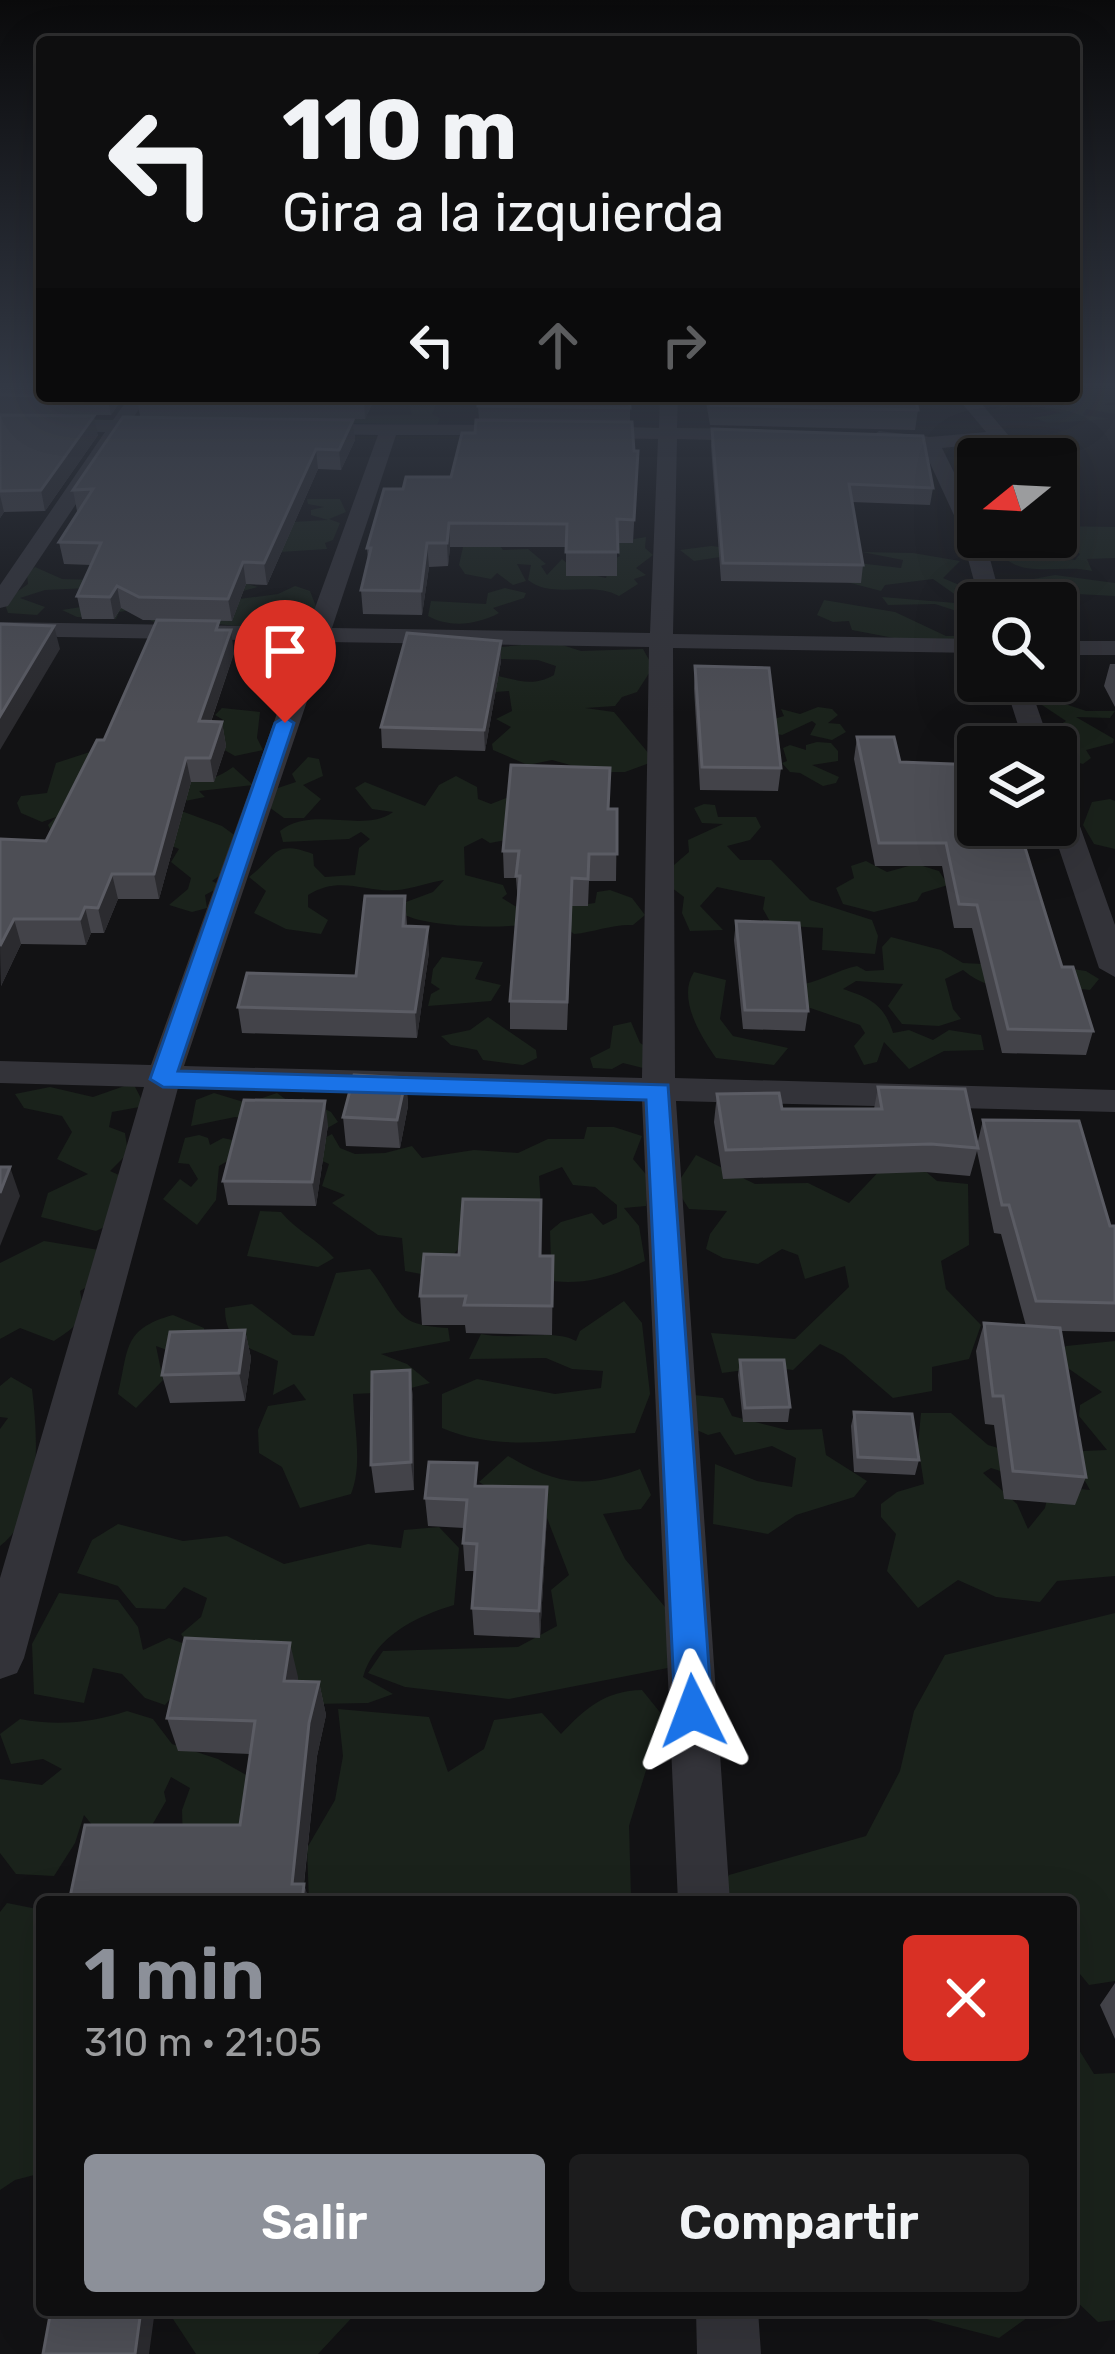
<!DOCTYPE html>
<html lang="es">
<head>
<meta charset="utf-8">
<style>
  :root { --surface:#0e0e0f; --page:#1c1c1d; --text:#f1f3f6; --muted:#9b9c9e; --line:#2e2e2f; --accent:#8c9099 }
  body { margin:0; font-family:Rubik,sans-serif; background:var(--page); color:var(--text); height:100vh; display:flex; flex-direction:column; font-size:45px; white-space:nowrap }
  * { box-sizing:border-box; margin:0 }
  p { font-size:39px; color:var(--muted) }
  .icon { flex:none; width:66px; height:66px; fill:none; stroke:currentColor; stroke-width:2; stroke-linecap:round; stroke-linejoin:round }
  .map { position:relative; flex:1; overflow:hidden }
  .details { position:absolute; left:36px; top:1896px; width:1041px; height:420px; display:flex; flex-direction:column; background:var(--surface); border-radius:12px; box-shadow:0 12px 48px #0002,0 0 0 3px var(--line) }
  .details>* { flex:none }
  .banner { position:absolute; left:36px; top:36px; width:1044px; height:366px; border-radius:12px; box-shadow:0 12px 48px #0002,0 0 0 3px var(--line); background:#0e0e0f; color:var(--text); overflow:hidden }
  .needle { width:78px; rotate:252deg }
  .buttons { position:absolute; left:957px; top:438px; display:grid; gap:24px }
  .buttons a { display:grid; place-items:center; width:120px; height:120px; border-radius:12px; background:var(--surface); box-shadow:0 12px 48px #0002,0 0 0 3px var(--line); font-size:60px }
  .pin { position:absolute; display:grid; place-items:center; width:102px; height:102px; color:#fff; margin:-123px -51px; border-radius:50% 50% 50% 0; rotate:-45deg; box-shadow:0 0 12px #0007 }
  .pin .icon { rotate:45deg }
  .me { position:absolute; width:132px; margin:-66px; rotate:357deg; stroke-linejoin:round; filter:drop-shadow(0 0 9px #0008) }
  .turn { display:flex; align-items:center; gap:42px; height:252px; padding:0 48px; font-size:54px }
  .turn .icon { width:156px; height:156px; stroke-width:2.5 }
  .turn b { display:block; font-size:84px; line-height:102px }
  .lanes { display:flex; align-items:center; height:114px; padding:0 48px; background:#0003; justify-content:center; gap:60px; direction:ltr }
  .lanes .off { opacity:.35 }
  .round { display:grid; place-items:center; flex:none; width:126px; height:126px; border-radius:12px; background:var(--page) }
  .summary { display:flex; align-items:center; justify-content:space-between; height:204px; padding:0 48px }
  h1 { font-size:72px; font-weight:600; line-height:90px; color:var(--accent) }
  .button { display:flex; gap:24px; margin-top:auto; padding:24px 48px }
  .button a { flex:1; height:138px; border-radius:12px; background:var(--accent); color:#fff; font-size:48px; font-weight:600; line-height:138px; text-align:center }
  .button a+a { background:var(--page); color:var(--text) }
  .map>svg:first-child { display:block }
  .green { fill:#1a221b }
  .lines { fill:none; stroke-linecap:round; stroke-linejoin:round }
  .minor { fill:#333339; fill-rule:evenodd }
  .wall { fill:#434349 }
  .shaded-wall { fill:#2b2b2f }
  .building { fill:#4d4e55; stroke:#5b5c64; stroke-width:3 }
  .route { fill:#1a73e8; stroke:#114b97; stroke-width:3 }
</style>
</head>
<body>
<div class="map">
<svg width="1115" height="2354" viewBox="0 0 1115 2354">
  <rect width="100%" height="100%" fill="#121214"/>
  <!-- green -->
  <path class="green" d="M1074 384H1115V402L1101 405H1115V414L1086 409 1083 415 1111 419 1049 423 1033 418 1064 413 1029 407 992 410 1002 406 979 401 978 396H1013L1020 403 1004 407 1032 406 1027 402 1061 400 1054 396H1074Z
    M384 396H440L432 414 440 418 437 425 264 421 261 416 412 415 408 399Z
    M307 499H340L346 512 329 519 340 523 333 540 325 543 327 549 280 552 291 522 328 520 311 515V510L324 507 308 504Z
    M1056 526 1115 527V558L1087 559 1092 571C1065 564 1030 577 1007 560L1040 554 1075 560 1080 554 1056 536Z
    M646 537 645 548 653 555 636 568 646 575 634 579 638 584 619 596C591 580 553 600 528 580L531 565 517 564 526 581 513 585 497 573 491 579 465 574 459 565 463 547 495 539 503 550 528 549 546 564 541 566 547 575 562 559 576 571 606 578 612 560 620 556 611 543Z
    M711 546 901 568 903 560 862 552 913 553 960 561 943 578 980 594 982 603H978V618L935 604 888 605 882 597 956 603 960 598 933 579 885 585 881 591 740 554 694 561 680 550Z
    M35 567 62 579 96 580 89 588 45 590 20 598 45 607 37 615 8 613 4 601 28 584 27 574Z
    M1055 575 1115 583V596L1058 593 1034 599 1019 591 1022 581Z
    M241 582 258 587 232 594V600L278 594 295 586 310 591 317 609 271 615 273 621 247 627 197 622 198 608 154 622 138 614V609L119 612 116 619 77 617 62 610Z
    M505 588 526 593 524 598 493 608 499 613C477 625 449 628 428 616L431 601 486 604 488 593Z
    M824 600 895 612 946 636H965L978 628V640L915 642 852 630 849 621 833 622 817 615Z
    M553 642 581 651 643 649 653 667 637 692 622 697 615 706 585 708 614 712 655 761 625 772H596L552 760 528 765 493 750 492 744 511 727 496 719 512 711 509 691 480 693V674C509 674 526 691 554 675L556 666 538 660 500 659 491 648Z
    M1047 698 1086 711H1115L1110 718 1076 717 1114 739 1113 743 1086 750 1091 758 1083 764 1061 758 1043 735 1066 721 1039 703V699Z
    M818 707 832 709 838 715 828 723 840 724 846 732 832 740 810 735 816 724 812 721 782 735 763 731 764 722 784 716 781 709 800 714Z
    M222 708 260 712 257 738 263 750 235 756 212 743 219 723 225 721 215 715Z
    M817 742 831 743 838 751V761L812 765 839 777 836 783 823 786 800 773 790 772 782 763 787 761 783 748 790 745 806 750V745Z
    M93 751C142 769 187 801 233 767L253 785 199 791 205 797 165 805 222 826 237 837 229 869 212 881 222 886 205 895 207 908 192 912 169 905 188 889 191 878 171 862 179 849 165 843 52 833 48 825 56 817 42 822 21 813 17 803 21 796 47 793 56 763Z
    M308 757 319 759 323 776 303 785 321 799 304 818H284L269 807 275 789 296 782 292 774Z
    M456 776 477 787 478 799 491 804 519 793 506 840 490 843 482 838 464 847 465 875 503 885 507 894 502 898 528 914V924C500 929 426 927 403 914L406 902 433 892 444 880C430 882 418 887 405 889 368 896 343 873 308 895V907L328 920 321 934 286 929 254 913 266 891 249 877C277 856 273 839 313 854L314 866 325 877 355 875 359 848 370 839 361 832 349 839 283 842 280 831C313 805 363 834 393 812L372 809 355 788 365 782 425 806 439 785Z
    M1110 799 1115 801V849L1094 844 1083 825 1092 802Z
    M704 804 715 805 718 817H756L761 827 750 840 727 846 740 860H771L810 900 872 920 878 936 875 954 822 950 823 928 772 925 763 909 765 897 717 887 700 906 723 930 690 931 682 913 684 897 659 878 689 852 688 840 723 824 702 823 694 808Z
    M866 861 887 872 916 864 939 871 948 885 922 893 917 901 874 912 843 904 836 888 854 878 851 866Z
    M610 890 632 898 645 915 633 925C612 924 595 932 574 934L560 923 558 908 595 903 597 892Z
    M891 937 941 950 963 963 1066 968 1086 971 1099 979 1090 990C1045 983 1000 1002 963 970L945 979 953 1009 961 1019 939 1026 902 1024 888 1006 903 984 856 981 843 989C870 998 884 1004 893 1033L909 1030 933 1040 949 1030 981 1035 984 1050 944 1051 909 1069 884 1042 877 1062 864 1065 854 1046 865 1033 860 1025 790 1001 804 984C824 980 837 970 857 966L866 971 884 970 882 947Z
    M442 957 483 962 475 979 501 985 491 1001 428 1006 431 994 440 989 431 983 433 969Z
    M694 972 726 980 720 1019 733 1036 788 1048 774 1065 716 1058C700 1035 677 998 694 972Z
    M488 1017 536 1050 537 1058 523 1065 483 1060 477 1050 451 1045 441 1036 470 1030Z
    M631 1022 640 1043 654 1051 643 1068 623 1063 612 1069 593 1068 590 1058 610 1048 613 1026Z
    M133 1083 145 1106 112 1112 109 1127 125 1133 128 1153 110 1171 132 1181 129 1215 96 1231 41 1217 48 1193 88 1174 57 1159 72 1132 62 1116 24 1108 15 1094 50 1087 93 1097Z
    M214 1093 247 1103 277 1093 292 1104 303 1098 331 1112 338 1122 324 1130 235 1117 191 1126 196 1100Z
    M587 1127H614L642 1136 633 1159 649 1178 646 1206 624 1208 639 1226 645 1261C609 1278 580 1287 540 1279L551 1261 550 1231 561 1222 592 1213 603 1225 617 1218V1205L595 1187 573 1185 562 1167 539 1176 542 1222 504 1228 481 1218 437 1277 405 1271 402 1238 378 1235 332 1203 345 1195 322 1186 329 1164 307 1154 309 1146 332 1134 340 1148 355 1154 385 1153 412 1146 422 1158 474 1150 518 1153 548 1139H584Z
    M199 1135 208 1138 210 1145 223 1138 237 1141 234 1157 219 1166 216 1200 197 1225 163 1199 180 1179 191 1187 198 1179 189 1164 178 1163 185 1138Z
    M696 1155 755 1184 808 1183 849 1203 885 1165 906 1155 937 1181 968 1184 969 1245 941 1261 946 1289 981 1325 969 1359 932 1367V1391L893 1398 843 1355 820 1344 793 1370 768 1367 722 1373 711 1333 795 1339 849 1287 845 1266 805 1279 798 1255 782 1249 758 1264 723 1258 706 1249 710 1234 727 1211 689 1209 675 1187Z
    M260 1211 281 1212C297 1231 318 1240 334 1258L318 1267 247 1256Z
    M44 1241 105 1251V1276L80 1291C86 1320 77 1326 54 1341L20 1328 0 1339V1263Z
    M370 1269C402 1309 391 1325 448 1328L450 1341 381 1354 407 1364 430 1383 396 1392 353 1394C354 1427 363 1464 351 1494L300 1508 282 1467 259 1453 258 1430 268 1406 306 1400 294 1384 273 1395 278 1361C251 1347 225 1346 225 1308L252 1304 293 1335 314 1336 336 1273Z
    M624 1301 642 1323 650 1394 635 1433C571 1438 502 1454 442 1428V1394L477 1379 555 1394 601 1388 603 1371 572 1369 546 1358 469 1359 481 1334C514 1341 554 1328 576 1341L580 1331Z
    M173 1315 204 1328V1348L183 1356 156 1346 163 1380 136 1408 118 1394C129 1349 122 1329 173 1315Z
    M1115 1341V1576L1057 1581 1040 1602 996 1597 958 1580 918 1608 887 1571 896 1534 881 1517V1504L897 1492 924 1484 918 1445 921 1413H951L988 1445 1019 1454 1013 1475 991 1468 983 1473 1017 1504 1028 1529 1045 1508 1050 1486 1090 1490 1076 1465 1083 1451 1107 1450 1079 1416 1080 1405 1102 1392 1055 1359 1066 1346Z
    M11 1377 32 1389C38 1439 43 1513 0 1546V1429L8 1418 0 1417V1386Z
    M694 1395 723 1398 732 1416 787 1430 822 1429 826 1455 867 1481 854 1497 796 1515 768 1534 713 1524 715 1464 757 1481 792 1487 796 1458 772 1446 735 1455 720 1432 708 1435 683 1424Z
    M508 1456C558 1485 584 1489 640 1469L651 1495 641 1509 603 1514 625 1559 680 1625 683 1665 509 1699 405 1687 368 1673 383 1651 518 1647 557 1626 551 1590 569 1575 537 1492 510 1500 479 1482Z
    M118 1524 183 1541 227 1536 284 1564 368 1544 401 1548 404 1530 439 1527 459 1548 454 1605C417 1616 375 1636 363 1677L393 1694 368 1703 314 1704 290 1670 185 1681 165 1705 145 1698 122 1674 93 1668 84 1703 34 1694 32 1644 59 1593 118 1600 138 1627 143 1650 169 1638 190 1646 181 1634 201 1617 207 1598 184 1587 165 1609 136 1608 118 1586 77 1573 92 1540Z
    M1115 1613V1981L1089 1985 1071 1963V1902H713L729 1875 866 1836 900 1771 914 1711 945 1655Z
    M642 1690 680 1737 651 1754 629 1826 631 1896 622 1902H309L307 1848 335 1800 343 1756 338 1709 429 1717 448 1772 484 1749 494 1720 542 1713 561 1734C586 1708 604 1691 642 1690Z
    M127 1711 153 1719 172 1744 218 1759 255 1780 254 1828 183 1844 182 1810 190 1788 171 1777 164 1792 166 1801 140 1846 93 1826 84 1815 75 1843 54 1876 16 1874 0 1853V1779L42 1785 62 1769 43 1759 11 1764 0 1734 20 1719C57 1726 92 1723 127 1711Z
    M7 1903 42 1910V2173L15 2180 0 2190V1912Z
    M1071 2037 1094 2074 1115 2073V2320L1098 2322 1071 2296Z
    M182 2310H359L318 2354H196L173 2319Z
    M892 2310H1038L999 2338Z"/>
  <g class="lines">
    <!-- minor -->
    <path class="minor" d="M130 396H148L131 421H164L173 427 164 433 124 432 8 606 0 608V585L105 432 0 430V418L113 420Z
      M660 396H678L677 428 758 429 767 435 758 441 677 439 673 634 978 639V653L673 648 675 1078 1115 1090V1112L676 1101 730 1902H678L642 1100 178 1088 24 1658 17 1673 0 1679V1578L144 1087 0 1083V1061L151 1065 303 641 0 636V622L308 627 378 435 310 434 301 428 303 424 524 425 531 427V435H396L332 628 650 633 658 439 586 438 577 432 586 426 659 428ZM327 642 649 647 642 1078 184 1066Z
      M956 396H975L1009 436 1000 442 942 448 978 521V537H984L1002 603H980L959 526 923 448 879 443 870 437 879 431 930 437 986 432Z
      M1056 641H1115V655H1056Z
      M1004 681H1028L1051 747H1025Z
      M1056 790 1070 798 1115 925V977L1099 968 1051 825H1056Z
      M696 2310H758L761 2354H697Z"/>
  </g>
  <!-- wall -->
  <path class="wall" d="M0 384 124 396 111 415H6L98 435 45 511 4 512 0 518Z
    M137 396H376L365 419 140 416Z
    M705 396H915L918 410 915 430 710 425Z
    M478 406 630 408V422L634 451H638L633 543H617V576H566V547H450L448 566 429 567 422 615 363 614 361 590 368 561 367 548 403 489 451 477 475 433 479 420Z
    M353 420 355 440 341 470 318 469 267 585 246 584 232 621 143 620 121 608 114 619H82L77 596 91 565 64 564 59 542 79 511H77L73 490Z
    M712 429 933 488 930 505 852 502 863 565 861 583 721 581 711 446Z
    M220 630 234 653 211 722H222L226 746 214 782H191L159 899H118L104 933H91L86 945 21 944 1 986 0 839 46 841 104 740Z
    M501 641V661L485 751 382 748 381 727Z
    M1110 664H1115V707L1104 686Z
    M695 666 781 768 778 791 700 790 694 688Z
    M857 737 900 762 1062 967 1093 1031 1086 1055 1002 1053 972 928H954L942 866H875L854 759Z
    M609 809H617L616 881H589L588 906H572L567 1030 510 1029V1001L518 904 516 878H504L503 851Z
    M405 896 407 926 429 952 417 1038 242 1033 238 1007 356 976Z
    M736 921 808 1011 805 1031 743 1029 734 940Z
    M406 1078 408 1106 400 1148 346 1146 343 1117Z
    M878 1087 977 1145 983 1120 1110 1226H1115V1332L1061 1331 1086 1477 1075 1505 1004 1499 994 1425 985 1424 976 1351 984 1323 1026 1326 1001 1234 994 1233 977 1151 970 1176 925 1172 723 1179 714 1122 717 1094 782 1109H874Z
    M328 1125 316 1206 228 1205 223 1181Z
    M541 1256H553L552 1335 466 1333 465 1325H422L420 1296Z
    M245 1330 251 1358 245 1401 170 1403 162 1375Z
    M740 1360 790 1407 788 1422H743L738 1375Z
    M410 1370 413 1399 414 1490 375 1493 371 1465Z
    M854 1412 919 1460 915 1475 854 1472 851 1426Z
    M478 1486 547 1487V1515L540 1638 474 1635 472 1608 475 1571H465L463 1543 464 1528 428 1526 425 1498Z
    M298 1677 297 1681 319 1682 326 1715 317 1756 304 1884 309 1902H69L240 1825 250 1754 178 1751 167 1718Z
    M1115 1983V2039L1100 2005Z"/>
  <!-- shaded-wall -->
  <path class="shaded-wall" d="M107 396H124L111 415Z
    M365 396H376L365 419 364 400Z
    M94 416 98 435 45 511 41 490Z
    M353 420 355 440 341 470 339 450Z
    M316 449 318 469 267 585 264 563Z
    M0 495 4 512 0 518Z
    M449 523 450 547 448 566 447 543Z
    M427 543 429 567 422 615 421 591Z
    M243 562 246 584 232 621 228 599Z
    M117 586 121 608 114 619 110 597Z
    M54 626 60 649 0 750V716Z
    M231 630 234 653 203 745 199 721Z
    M501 641V661L485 751 484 730Z
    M222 722 226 746 214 782 210 758Z
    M186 758 191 782 159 899 154 874Z
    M112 874 118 899 104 933 98 908Z
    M85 907 91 933 86 945 80 919Z
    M14 919 21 944 1 986 0 946Z
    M428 927 429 952 417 1038 415 1012Z
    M406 1078 408 1106 400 1148 397 1120Z
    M325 1101 328 1125 316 1206 312 1182Z
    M10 1167 20 1196 0 1246V1193Z
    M245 1330 251 1358 245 1401 239 1373Z
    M410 1370 413 1399 414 1490 411 1462Z
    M547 1487V1515L540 1638 539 1611Z
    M290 1643 298 1677 292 1715 284 1681Z
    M319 1682 326 1715 317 1756 302 1902 292 1884 309 1723Z
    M304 1884 309 1902H302Z
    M141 2310H155L149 2354H135Z"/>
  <!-- building -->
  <path class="building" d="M0 384H42V396L0 395Z
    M137 396H365L364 400Z
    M479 396H629L630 408 478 406Z
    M709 396H915L918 410 711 405Z
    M0 415 94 416 41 490 0 491Z
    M123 417 353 420 339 450 316 449 264 563 243 562 228 599 139 597 117 586 110 597 77 596 101 543 59 542 93 489 73 490Z
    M476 420 632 422 634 451H638L634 520 617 519 618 552H566L567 524 449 523 447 543H427L421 591 361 590 371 548H367L384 489H403L406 477H451L462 433H475Z
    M712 429 923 436 933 488 849 484 863 565 723 563Z
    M157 620 219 621 216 630H231L199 721 222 722 210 758H186L154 874H112L98 908 85 907 80 919H14L0 946V839L46 841 97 740H104Z
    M0 624 54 626 0 716Z
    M407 633 501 641 484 730 381 727Z
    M695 666 769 668 781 768 702 767Z
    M857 737H894L900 762 978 765V825H1018L1062 967H1073L1093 1031 1008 1029 977 905 959 904 946 843H879Z
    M511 765 610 768 608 809H617V854H589L588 879 572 878 567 1002 510 1001 520 876H516L519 851H503Z
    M365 896H405L403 926 428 927 415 1012 238 1007 247 973 356 976Z
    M736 921 799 923 808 1011 745 1010Z
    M354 1075 406 1078 397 1120 343 1117Z
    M878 1087 965 1089 978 1148 931 1144 726 1150 717 1094 779 1093 782 1109H882Z
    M244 1100 325 1101 312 1182 223 1181Z
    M983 1120 1079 1121 1110 1226H1115V1303L1036 1301 1009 1205H1002Z
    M0 1167H10L0 1193Z
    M463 1199 541 1200 540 1256H553L552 1306 464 1305 466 1296H420L424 1254 459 1255Z
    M984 1323 1060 1328 1086 1477 1013 1471 1003 1396H993Z
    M245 1330 239 1373 162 1375 170 1332Z
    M740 1360H784L790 1407 745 1408Z
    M410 1370 411 1462 371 1465 372 1372Z
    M854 1412 912 1414 919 1460 858 1457Z
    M429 1462 477 1463 475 1486 547 1487 539 1611 472 1608 477 1544 463 1543 467 1500 425 1498Z
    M185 1638 290 1643 284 1681 319 1682 309 1723 292 1884H304L302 1902H69L85 1825H240L255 1721 167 1718Z
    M51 2310H141L135 2354H43Z"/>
  <!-- sky -->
  <linearGradient id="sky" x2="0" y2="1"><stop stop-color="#0a0a0b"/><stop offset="0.54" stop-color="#333945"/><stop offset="1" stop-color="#333945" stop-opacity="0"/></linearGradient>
  <rect width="1115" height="713" fill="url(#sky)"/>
  <!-- route -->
  <path class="route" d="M285 717 294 723 178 1071 668 1085 712 1711 706 1723 693 1728 680 1723 675 1711 646 1100 163 1087 150 1079 275 723Z"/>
</svg>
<div class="buttons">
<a><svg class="needle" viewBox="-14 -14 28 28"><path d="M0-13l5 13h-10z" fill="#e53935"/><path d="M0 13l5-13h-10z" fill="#9b9c9e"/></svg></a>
<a><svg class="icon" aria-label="search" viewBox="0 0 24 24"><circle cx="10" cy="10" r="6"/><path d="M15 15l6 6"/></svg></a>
<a><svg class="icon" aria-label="layers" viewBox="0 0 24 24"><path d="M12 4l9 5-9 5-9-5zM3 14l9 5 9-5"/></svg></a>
</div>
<div class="pin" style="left:285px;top:723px;background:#d93025"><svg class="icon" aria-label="arrive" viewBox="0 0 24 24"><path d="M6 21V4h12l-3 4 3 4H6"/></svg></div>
<svg class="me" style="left:693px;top:1711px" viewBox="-20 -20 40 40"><path d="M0-17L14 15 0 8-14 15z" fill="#1a73e8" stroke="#fff" stroke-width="4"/></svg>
<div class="banner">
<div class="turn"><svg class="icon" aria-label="left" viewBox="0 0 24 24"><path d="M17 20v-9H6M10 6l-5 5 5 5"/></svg><div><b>110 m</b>Gira a la izquierda</div></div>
<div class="lanes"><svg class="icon" aria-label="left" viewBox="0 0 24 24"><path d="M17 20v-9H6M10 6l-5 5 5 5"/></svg><svg class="icon off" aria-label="ahead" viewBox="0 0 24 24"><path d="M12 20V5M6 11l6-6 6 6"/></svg><svg class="icon off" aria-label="right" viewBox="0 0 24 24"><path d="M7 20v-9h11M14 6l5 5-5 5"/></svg></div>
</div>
<section class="details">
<div class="summary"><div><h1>1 min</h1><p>310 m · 21:05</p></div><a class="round" style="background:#d93025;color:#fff"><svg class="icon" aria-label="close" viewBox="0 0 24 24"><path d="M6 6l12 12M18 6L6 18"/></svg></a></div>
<div class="button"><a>Salir</a><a>Compartir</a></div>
</section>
</div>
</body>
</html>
